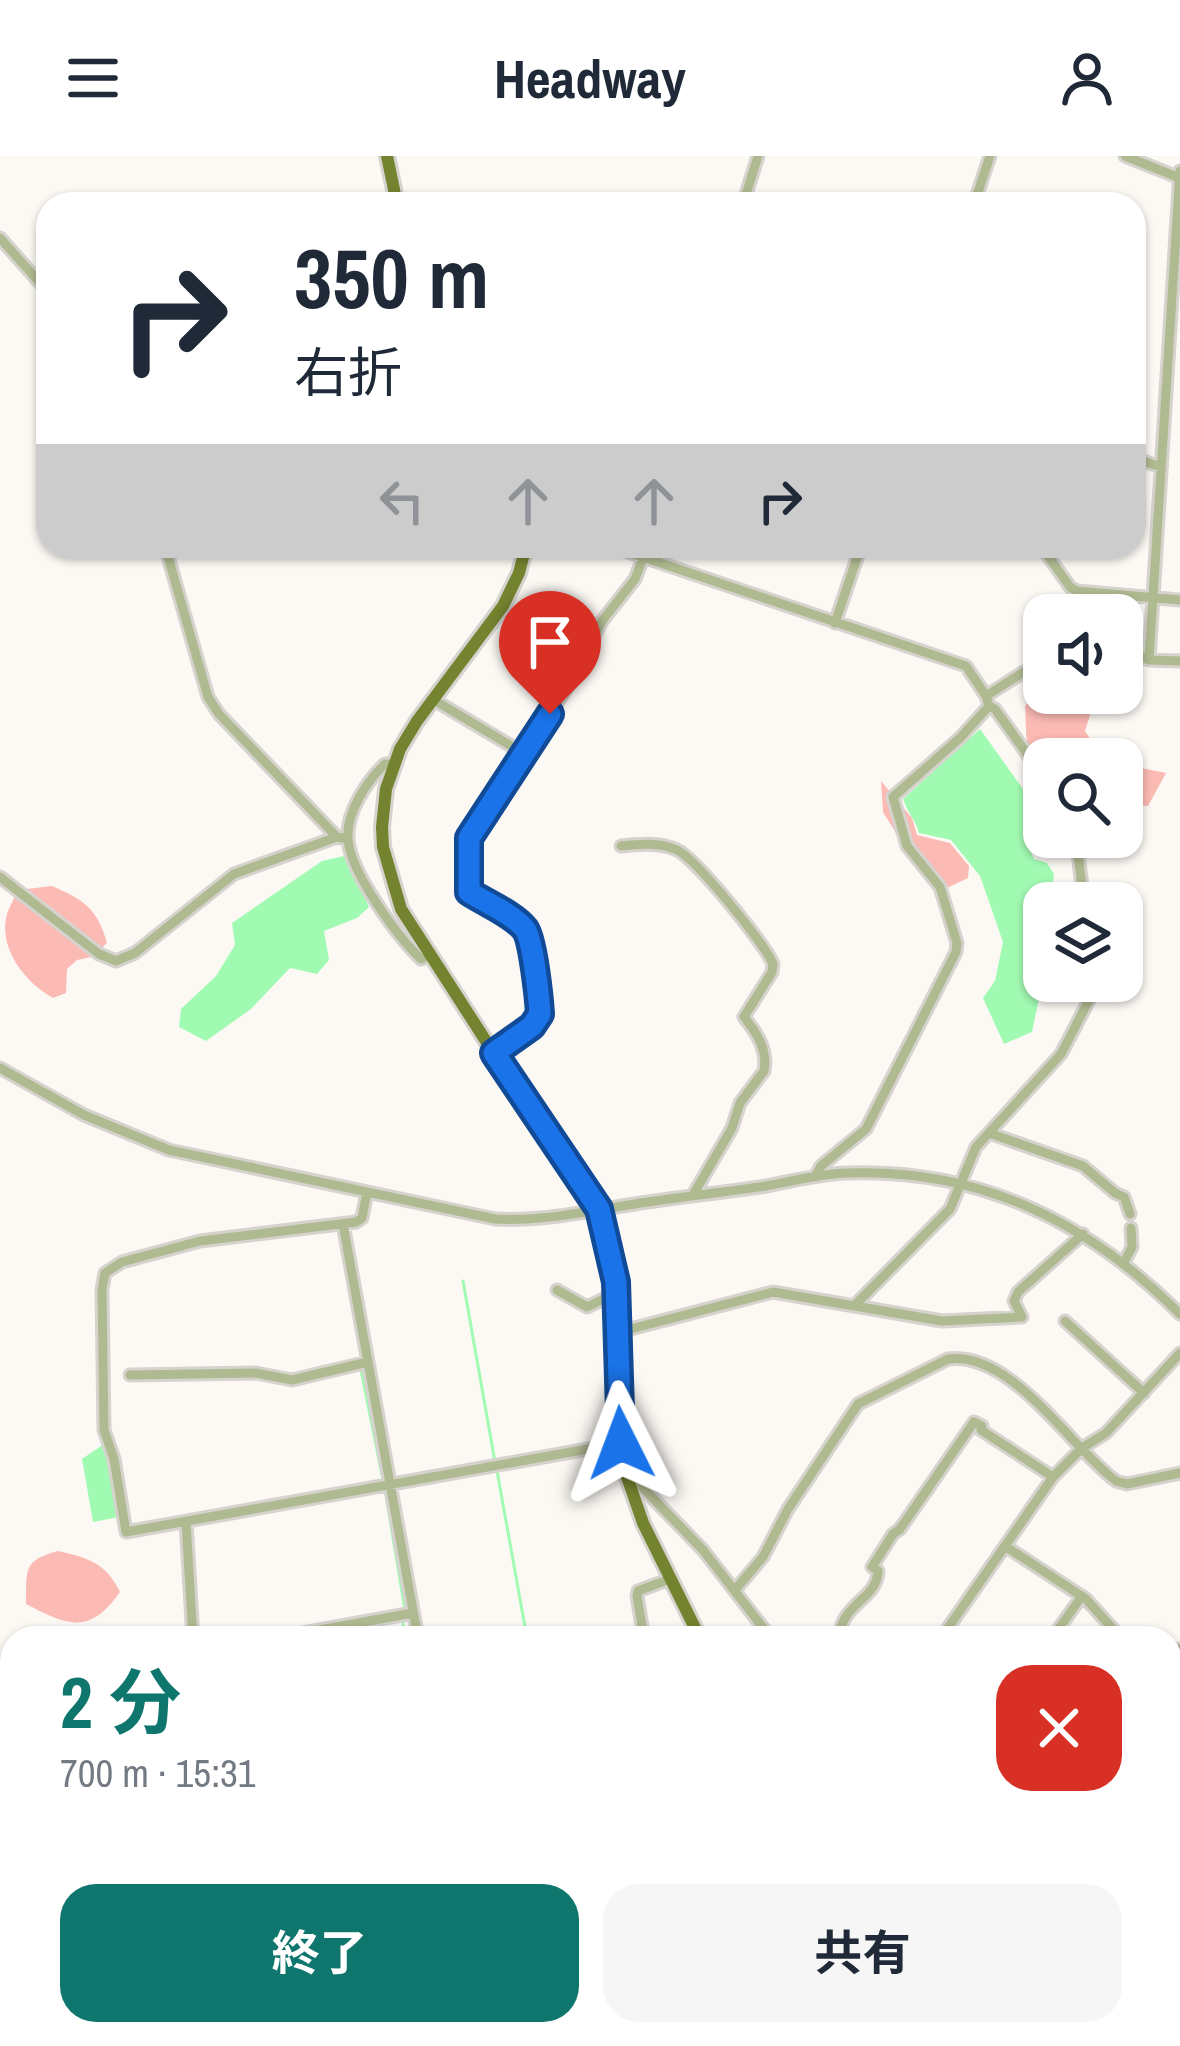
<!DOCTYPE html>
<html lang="ja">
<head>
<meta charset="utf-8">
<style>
  :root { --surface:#fff; --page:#f6f6f7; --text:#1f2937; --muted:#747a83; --accent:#0f766e }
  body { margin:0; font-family:"Archivo Narrow","Noto Sans JP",sans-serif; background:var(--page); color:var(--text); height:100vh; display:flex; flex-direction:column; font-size:45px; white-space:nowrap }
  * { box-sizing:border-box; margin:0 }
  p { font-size:39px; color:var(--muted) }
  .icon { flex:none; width:66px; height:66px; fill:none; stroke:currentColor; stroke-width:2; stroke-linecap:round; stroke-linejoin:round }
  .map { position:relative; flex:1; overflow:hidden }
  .panel { position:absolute; left:0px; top:1470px; width:1182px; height:420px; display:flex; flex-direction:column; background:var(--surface); border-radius:36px 36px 0 0; box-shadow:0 3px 9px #0004 }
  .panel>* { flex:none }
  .banner { position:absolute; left:36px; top:36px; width:1110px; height:366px; border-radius:36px; box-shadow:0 3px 9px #0004; background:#fff; color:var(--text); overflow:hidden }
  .tools { position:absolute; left:1023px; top:438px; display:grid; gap:24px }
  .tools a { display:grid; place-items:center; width:120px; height:120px; border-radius:24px; background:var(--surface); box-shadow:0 3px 9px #0004; font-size:60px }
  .pin { position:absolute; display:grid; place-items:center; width:102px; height:102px; color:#fff; margin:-123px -51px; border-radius:50% 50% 50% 0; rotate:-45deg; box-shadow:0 0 12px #0007 }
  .pin .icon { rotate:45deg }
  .me { position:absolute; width:132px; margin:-66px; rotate:357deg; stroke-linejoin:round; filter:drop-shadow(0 0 9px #0008) }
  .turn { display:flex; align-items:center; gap:42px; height:252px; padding:0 60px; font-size:54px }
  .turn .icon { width:156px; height:156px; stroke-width:2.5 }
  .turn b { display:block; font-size:84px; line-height:102px }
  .lanes { display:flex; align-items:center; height:114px; padding:0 60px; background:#0003; justify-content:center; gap:60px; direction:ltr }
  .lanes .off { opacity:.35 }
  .round { display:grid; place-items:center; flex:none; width:126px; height:126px; border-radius:36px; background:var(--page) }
  .summary { display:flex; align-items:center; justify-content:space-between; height:204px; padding:0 60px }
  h1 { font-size:72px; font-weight:700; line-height:90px; color:var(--accent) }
  .cta { display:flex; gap:24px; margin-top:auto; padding:24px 60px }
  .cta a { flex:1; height:138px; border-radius:36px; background:var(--accent); color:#fff; font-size:48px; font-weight:700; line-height:138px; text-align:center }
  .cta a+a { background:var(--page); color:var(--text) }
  header { display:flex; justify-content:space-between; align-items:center; height:156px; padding:0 60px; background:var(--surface); font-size:54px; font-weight:700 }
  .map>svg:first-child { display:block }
  .green { fill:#fbbab3 }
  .water { fill:#a1fab2 }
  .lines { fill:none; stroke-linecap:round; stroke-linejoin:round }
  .stream { stroke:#a1fab2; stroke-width:3 }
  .river { stroke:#a1fab2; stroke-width:15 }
  .minor-casing { stroke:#d6d3cf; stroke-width:15 }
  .major-casing { stroke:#d6d3cf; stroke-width:18 }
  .minor { stroke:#b0ba90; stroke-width:9 }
  .major { stroke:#74832f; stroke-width:12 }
  .route-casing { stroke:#114b97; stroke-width:30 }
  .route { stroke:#1a73e8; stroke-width:21 }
</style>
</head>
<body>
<header><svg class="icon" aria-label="menu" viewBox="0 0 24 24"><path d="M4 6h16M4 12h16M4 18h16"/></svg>Headway<svg class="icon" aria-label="person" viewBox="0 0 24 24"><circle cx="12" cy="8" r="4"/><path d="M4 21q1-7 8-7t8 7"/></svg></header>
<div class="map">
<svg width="1180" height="1890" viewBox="0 0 1180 1890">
  <rect width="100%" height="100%" fill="#fcf9f4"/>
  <!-- green -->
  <path class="green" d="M1044 535 1097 537 1085 575 1103 603H1044V613L1027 594 1025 551 1029 544Z
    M1122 608 1166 617 1148 650 1122 649Z
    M881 625 912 662 917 679 950 687 969 710 968 722 945 733 923 700 901 685 883 656Z
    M52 730C84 744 97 752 107 787L92 801 77 804 67 813 66 837 53 842C26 827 0 795 6 762 8 753 14 743 18 734Z
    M58 1395C89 1402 106 1407 120 1436 90 1479 68 1470 26 1448 27 1413 22 1405 58 1395Z
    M0 1590 12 1594V1853L9 1890H0V1747L11 1711 0 1707Z"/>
  <!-- water -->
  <path class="water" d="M980 573 1023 633 1024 682 1034 703 1047 707 1054 718 1050 747H1044V825H1050L1040 838 1032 876 1004 888 983 842 995 825 1003 786 980 720 951 684 919 677C915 663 907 656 903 643Z
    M344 700 369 751 357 762 324 775 329 804 317 818 290 812 251 853 206 885 179 871 181 853 216 820 235 789 232 767 322 705Z
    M104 1288 110 1300 119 1361 93 1366 82 1303Z"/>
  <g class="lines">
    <!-- stream -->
    <path class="stream" d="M463 1125 495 1306
      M361 1214 383 1324
      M497 1315 527 1482
      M385 1333 405 1454
      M403 1463 404 1482"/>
    <!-- river -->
    <path class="river" d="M855 1878 866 1890"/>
    <!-- minor casing -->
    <g class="minor-casing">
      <path id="minor" d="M1125 0 1180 22
        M743 48 758 0
        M974 48 990 0
        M0 82 48 136
        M1134 302 1161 311
        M165 390 208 541 219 558 337 681 348 683
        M610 390 966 510 986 540 989 550 995 553 1044 622
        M1041 390 1070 431 1077 435 1180 444
        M835 467 861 390
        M1122 493 1149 504 1180 505
        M1149 504 1180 15
        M986 540 1044 503
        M434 544 523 597
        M394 608H385C367 625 346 656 348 683 350 716 397 780 421 803L431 799
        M1076 681 1084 747
        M621 690C638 688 660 686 677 694 695 702 765 788 773 808L772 816 744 861C757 877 768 894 764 915L740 947 732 972 693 1039
        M0 721 99 798 116 805 135 797 234 718 337 681
        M495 897C507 888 532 876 538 862 542 854 530 778 523 770 509 755 484 747 468 734V687L471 677 568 530 602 465 635 423 643 402
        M0 912 84 959 169 994 495 1063C546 1066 598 1053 648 1046 687 1040 727 1036 766 1030 793 1025 819 1018 847 1017 980 1012 1088 1066 1180 1158
        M989 977 1083 1010 1115 1037 1124 1041 1130 1058
        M816 1019 821 1010 866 973 956 796 957 787 940 731 907 690 893 641 960 582 989 550
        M367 1036 362 1062 356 1066 200 1085 122 1106 105 1117 102 1134 104 1274 114 1303 126 1376 621 1287
        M343 1068 418 1482
        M1124 1106 1132 1091 1131 1072
        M557 1134 587 1151 608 1141 617 1140
        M854 1150 950 1053 976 991 1061 898 1099 825
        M1065 1165 1144 1237
        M619 1176 773 1136 942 1165 1022 1161 1014 1145 1018 1136 1083 1078
        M130 1219 256 1217 292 1224 368 1206
        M628 1325 640 1329 703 1394 771 1482
        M186 1366 193 1482
        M1005 1390 1086 1443 1121 1482
        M735 1434 763 1401 788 1353 858 1248 948 1203C1012 1195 1070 1291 1116 1325L1127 1328 1180 1317
        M275 1482 413 1457
        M644 1482 637 1440 638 1435 670 1423
        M836 1482C840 1477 841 1470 844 1464 854 1444 877 1439 878 1415L872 1411 893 1378 900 1373 974 1266 982 1270 981 1274 1053 1321
        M941 1482 1053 1321 1082 1292 1106 1277 1180 1197
        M1052 1482 1082 1440
        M1170 1502 1180 1493
        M0 1710 6 1712 0 1729
        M1170 1870 1180 1864
        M1001 1878 1006 1890
        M738 1890 753 1878
        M1139 1890 1158 1878"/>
    </g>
    <!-- major casing -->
    <g class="major-casing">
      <path id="major" d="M387 0 397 48
        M526 390 519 417 503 450 417 565 400 593 386 633 382 671 383 691 401 753 511 924 599 1053 617 1126V1240L626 1318 643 1367 700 1482
        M950 1878V1890"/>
    </g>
    <!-- minor -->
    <use href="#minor" class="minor"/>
    <!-- major -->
    <use href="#major" class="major"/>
  </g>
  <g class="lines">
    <!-- route casing -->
    <g class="route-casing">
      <path id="route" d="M550 558 469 682V736C486 747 513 758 525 773 533 784 539 842 540 858L532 870 494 897 599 1053 616 1126 621 1287"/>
    </g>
    <!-- route -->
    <use href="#route" class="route"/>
  </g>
</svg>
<div class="tools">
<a><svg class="icon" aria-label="sound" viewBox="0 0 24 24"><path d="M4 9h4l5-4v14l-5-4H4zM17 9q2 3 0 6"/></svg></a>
<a><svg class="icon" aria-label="search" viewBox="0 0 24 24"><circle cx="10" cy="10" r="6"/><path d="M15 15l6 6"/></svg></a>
<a><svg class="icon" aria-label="layers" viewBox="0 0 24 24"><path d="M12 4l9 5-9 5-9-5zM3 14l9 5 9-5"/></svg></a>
</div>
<div class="pin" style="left:550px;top:558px;background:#d93025"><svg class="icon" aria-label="arrive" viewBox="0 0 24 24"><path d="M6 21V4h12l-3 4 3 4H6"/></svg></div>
<svg class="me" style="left:621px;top:1287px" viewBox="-20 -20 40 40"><path d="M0-17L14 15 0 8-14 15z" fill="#1a73e8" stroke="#fff" stroke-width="4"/></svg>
<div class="banner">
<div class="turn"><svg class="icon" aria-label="right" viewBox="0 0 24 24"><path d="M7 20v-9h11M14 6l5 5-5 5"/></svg><div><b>350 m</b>右折</div></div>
<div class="lanes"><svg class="icon off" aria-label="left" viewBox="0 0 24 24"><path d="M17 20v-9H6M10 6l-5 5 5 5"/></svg><svg class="icon off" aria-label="ahead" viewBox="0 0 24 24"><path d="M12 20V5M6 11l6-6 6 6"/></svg><svg class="icon off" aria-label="ahead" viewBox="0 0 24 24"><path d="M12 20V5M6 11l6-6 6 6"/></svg><svg class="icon" aria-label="right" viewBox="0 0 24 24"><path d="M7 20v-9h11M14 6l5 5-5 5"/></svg></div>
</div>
<section class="panel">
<div class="summary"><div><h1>2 分</h1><p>700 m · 15:31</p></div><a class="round" style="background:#d93025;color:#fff"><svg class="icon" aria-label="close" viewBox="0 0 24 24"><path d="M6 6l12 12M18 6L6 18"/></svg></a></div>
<div class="cta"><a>終了</a><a>共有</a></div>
</section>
</div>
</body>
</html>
